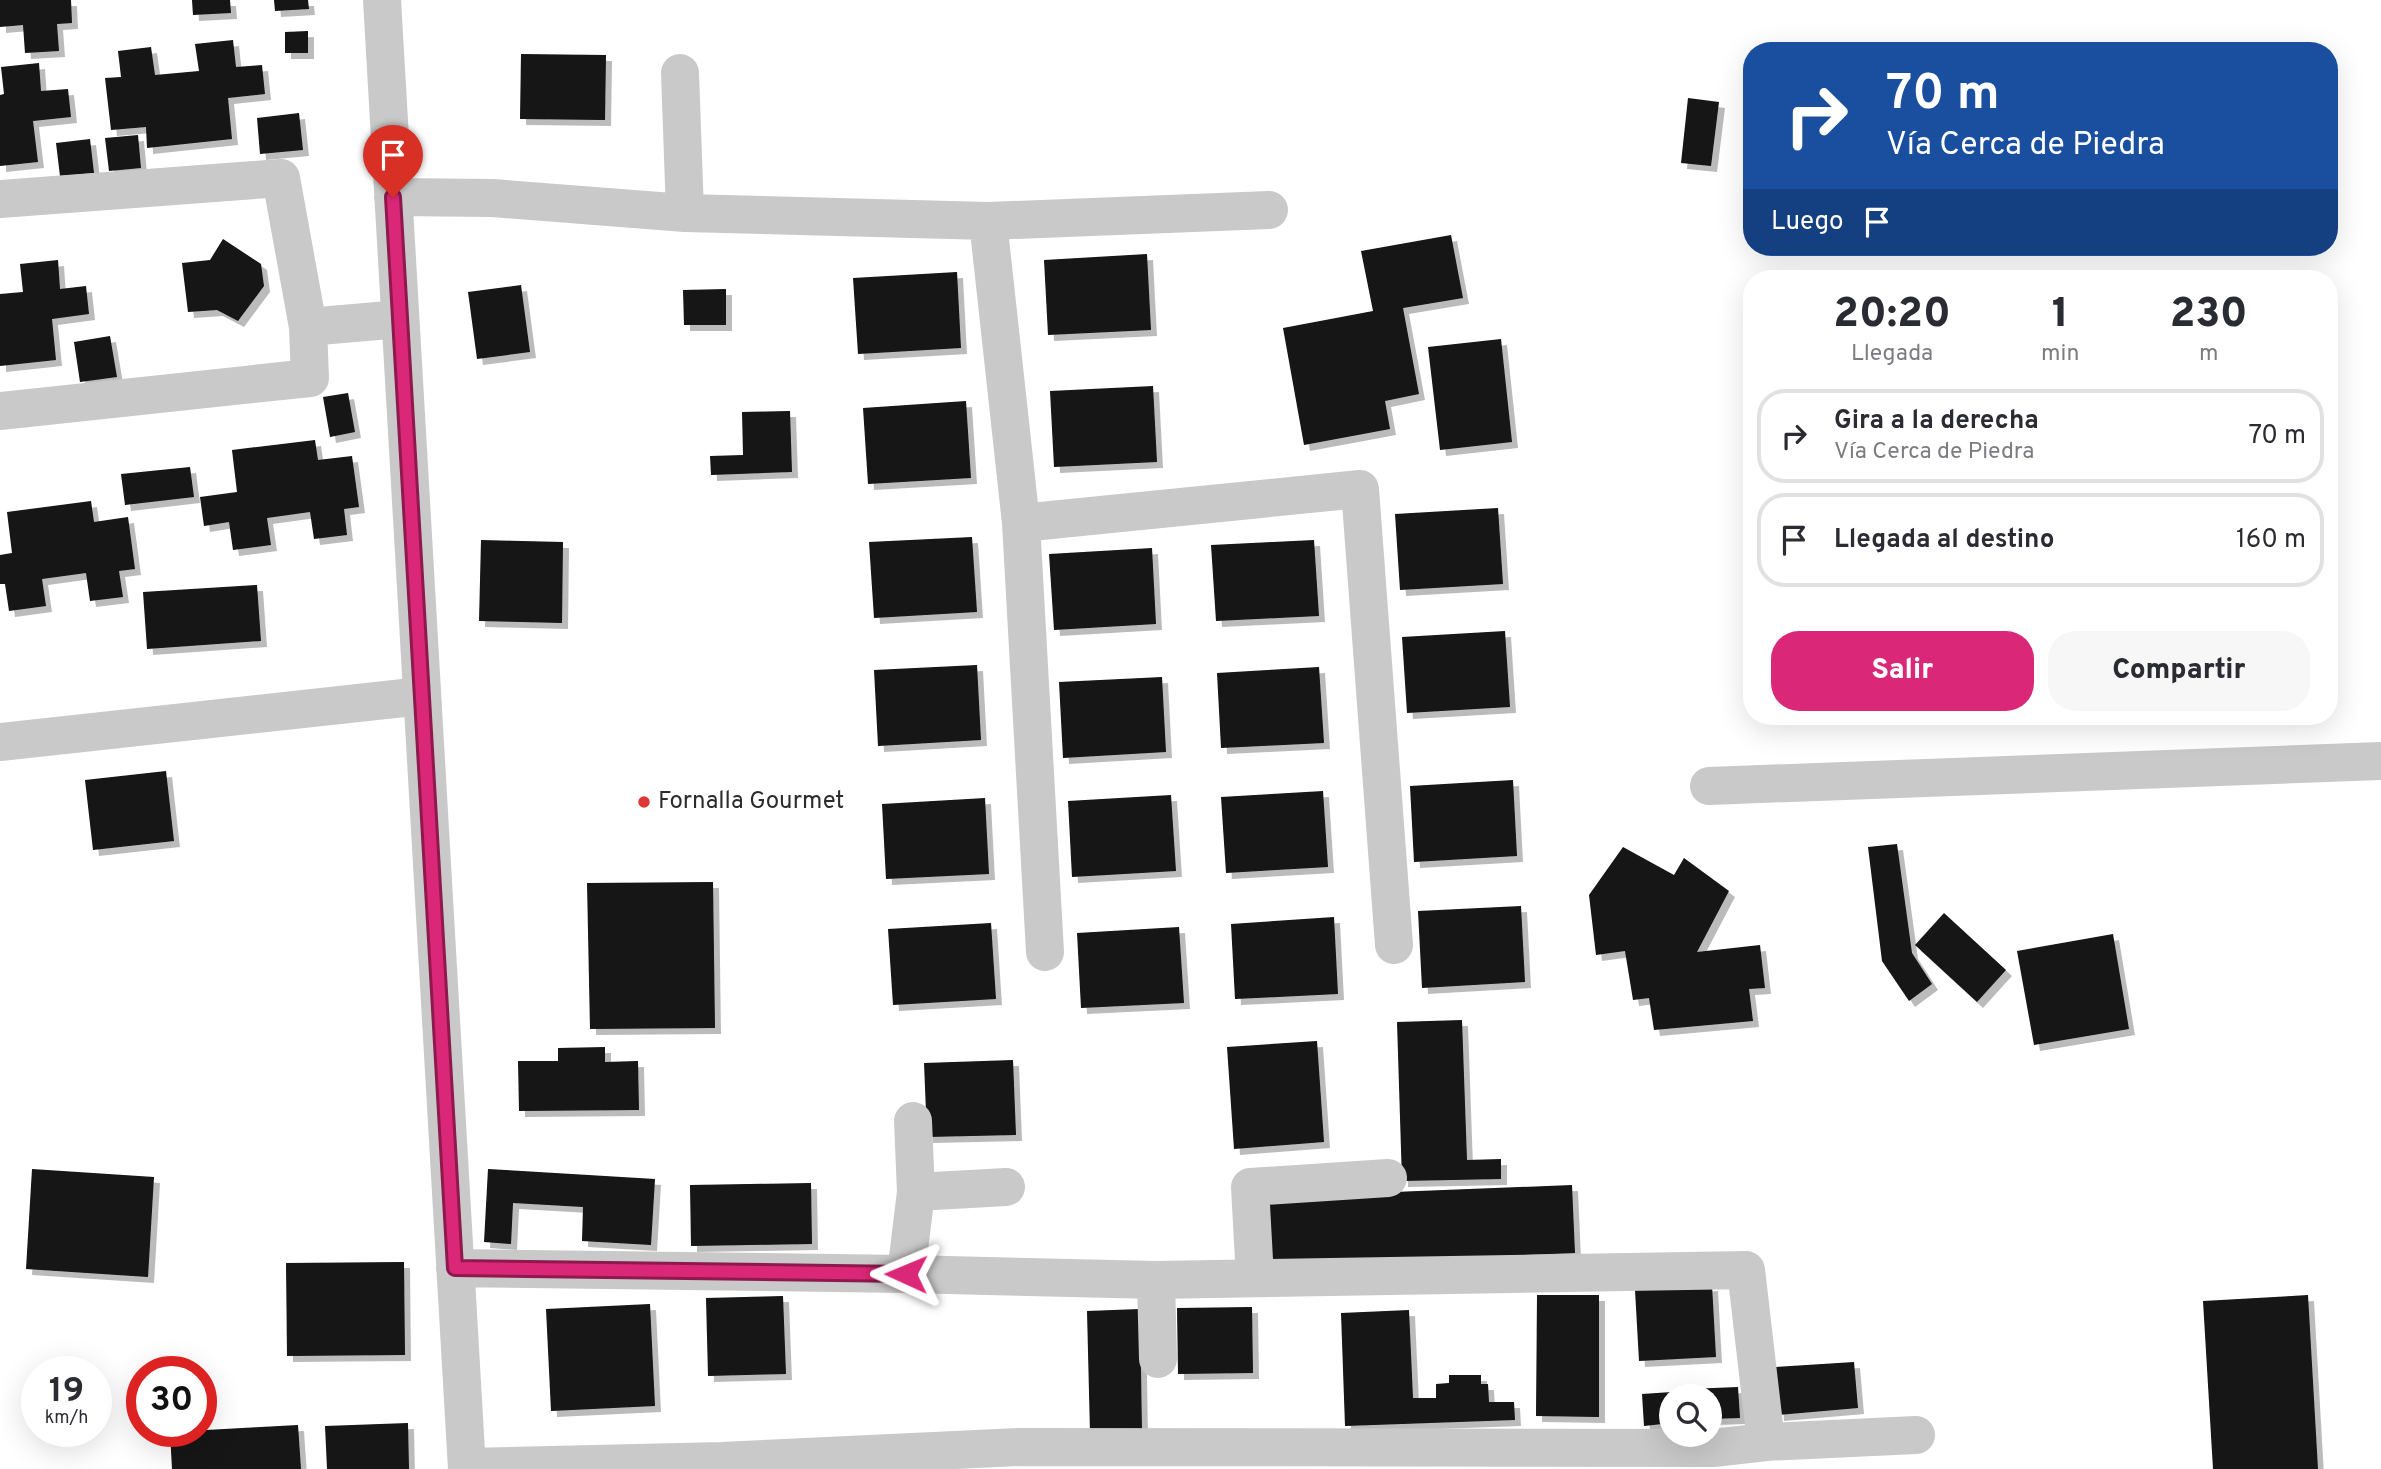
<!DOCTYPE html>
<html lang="es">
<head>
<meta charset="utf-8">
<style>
  :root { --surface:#fff; --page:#f7f7f7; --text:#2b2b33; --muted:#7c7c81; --line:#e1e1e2; --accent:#db2777 }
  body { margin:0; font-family:Overpass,sans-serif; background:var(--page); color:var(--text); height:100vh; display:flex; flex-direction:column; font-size:26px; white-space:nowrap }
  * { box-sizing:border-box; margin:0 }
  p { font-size:23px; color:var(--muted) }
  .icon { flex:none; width:38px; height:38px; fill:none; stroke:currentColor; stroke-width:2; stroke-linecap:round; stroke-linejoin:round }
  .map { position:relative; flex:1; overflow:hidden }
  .side { position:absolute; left:1743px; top:270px; width:595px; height:455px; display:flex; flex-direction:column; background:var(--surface); border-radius:28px; box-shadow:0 7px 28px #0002 }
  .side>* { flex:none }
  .top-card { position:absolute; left:1743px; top:42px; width:595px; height:214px; border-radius:28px; box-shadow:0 7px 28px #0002; background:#1a4fa0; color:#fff; overflow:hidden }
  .tools { position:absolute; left:1659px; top:1384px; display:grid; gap:14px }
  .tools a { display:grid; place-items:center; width:63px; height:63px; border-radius:50%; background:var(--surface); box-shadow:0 7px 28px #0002; font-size:35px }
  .speed { position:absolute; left:21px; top:1356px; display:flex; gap:14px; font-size:35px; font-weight:700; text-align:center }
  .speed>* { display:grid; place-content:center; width:91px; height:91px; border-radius:50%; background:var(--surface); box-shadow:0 7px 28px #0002; line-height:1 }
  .speed small { font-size:18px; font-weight:400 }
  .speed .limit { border:10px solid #d22; background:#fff; color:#111 }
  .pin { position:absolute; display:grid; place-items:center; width:60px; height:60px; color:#fff; margin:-72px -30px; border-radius:50% 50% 50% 0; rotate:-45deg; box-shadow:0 0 7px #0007 }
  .pin .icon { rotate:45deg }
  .me { position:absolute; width:77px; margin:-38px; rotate:271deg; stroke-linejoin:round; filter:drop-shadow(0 0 5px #0008) }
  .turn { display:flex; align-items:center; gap:24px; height:147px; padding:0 28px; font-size:32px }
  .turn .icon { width:91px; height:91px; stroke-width:2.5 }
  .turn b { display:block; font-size:49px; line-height:60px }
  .then { display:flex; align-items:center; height:66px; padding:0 28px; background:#0003; gap:14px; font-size:26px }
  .eta { display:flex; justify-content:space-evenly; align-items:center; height:119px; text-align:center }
  .eta b { font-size:42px; font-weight:800; line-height:49px }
  .button { display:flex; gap:14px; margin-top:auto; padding:14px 28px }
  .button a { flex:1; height:80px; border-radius:28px; background:var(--accent); color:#fff; font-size:28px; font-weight:800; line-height:80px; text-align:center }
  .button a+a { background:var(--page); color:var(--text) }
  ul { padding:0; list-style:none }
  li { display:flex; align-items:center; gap:21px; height:94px; margin:0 14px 10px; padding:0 14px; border:4px solid var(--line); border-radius:28px }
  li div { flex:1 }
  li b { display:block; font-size:26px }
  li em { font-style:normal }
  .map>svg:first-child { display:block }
  .building { fill:#131313; filter:url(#shadow) }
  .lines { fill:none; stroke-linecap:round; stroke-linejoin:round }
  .minor { stroke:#c9c9c9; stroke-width:38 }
  .route-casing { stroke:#8e194d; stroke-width:18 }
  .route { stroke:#db2777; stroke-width:12 }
  .poi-dot { fill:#dc3936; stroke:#fff; stroke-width:2.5 }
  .labels { text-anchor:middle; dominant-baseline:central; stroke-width:7; stroke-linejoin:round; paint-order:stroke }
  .poi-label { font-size:24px; fill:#2c2c2c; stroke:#fff; text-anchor:start }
</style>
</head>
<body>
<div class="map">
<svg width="2381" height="1469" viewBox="0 0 2381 1469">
  <defs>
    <filter id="shadow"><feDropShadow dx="6" dy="6" stdDeviation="0" flood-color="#0004"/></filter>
  </defs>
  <rect width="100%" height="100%" fill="#fff"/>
  <!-- building -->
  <path class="building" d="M0 0H71L72 23 57 24 59 51 25 53 23 25 0 27Z
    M192 0H230L231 13 193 15Z
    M274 0H308L309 9 275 11Z
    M308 31V53H285V32Z
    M233 40 236 67 262 65 265 94 228 98 232 139 147 148 146 127 111 130 105 78 121 77 118 51 151 47 155 75 199 71 195 44Z
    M521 54 606 55 605 120 520 119Z
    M39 63 41 91 68 89 71 117 33 121 38 162 0 166V95L4 94 1 67Z
    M1688 98 1719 102 1711 166 1681 163Z
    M299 113 303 150 260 154 257 118Z
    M138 135 141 168 109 171 105 138Z
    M90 139 94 173 60 176 56 143Z
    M1451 235 1463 298 1403 308 1419 394 1385 401 1390 429 1304 445 1283 328 1373 311 1361 251Z
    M223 239 261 264 264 286 238 321 217 310 188 312 182 263 210 260Z
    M1147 254 1151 330 1048 335 1044 260Z
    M58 260 60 289 86 286 89 314 52 319 56 360 0 366V294L23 292 20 264Z
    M957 272 961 348 858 354 853 278Z
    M521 285 530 352 477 359 468 292Z
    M726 289V325H684L683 290Z
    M110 336 117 377 80 382 74 342Z
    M1501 339 1512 442 1440 450 1428 347Z
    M1153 386 1157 462 1054 467 1050 391Z
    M348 393 355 432 330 437 323 397Z
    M966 401 971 478 868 484 863 408Z
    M790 411 792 472 711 475 710 456 743 455 742 412Z
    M315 440 318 460 352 456 359 507 344 509 347 535 314 539 310 512 267 518 271 545 233 550 229 522 204 526 200 497 237 492 232 450Z
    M190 467 194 497 125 505 121 474Z
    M91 501 94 522 128 517 135 569 119 571 123 597 90 601 86 573 42 579 46 606 9 611 5 584H0V555L12 553 7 512Z
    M1498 508 1503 584 1400 590 1395 514Z
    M972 537 977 612 874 618 869 542Z
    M481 540 563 542 562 623 479 621Z
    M1314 540 1319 616 1216 621 1211 545Z
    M1152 548 1156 624 1054 630 1049 554Z
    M257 585 261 641 147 649 143 592Z
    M1505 631 1510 707 1407 713 1402 637Z
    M977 665 981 740 878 746 874 670Z
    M1319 667 1324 743 1221 748 1217 673Z
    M1162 677 1166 752 1063 758 1059 682Z
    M166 771 174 841 93 850 85 780Z
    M1513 780 1517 856 1414 862 1410 786Z
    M1323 791 1328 867 1226 873 1221 797Z
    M1171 795 1176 871 1072 877 1068 801Z
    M985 798 989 874 886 879 882 804Z
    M1897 844 1912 953 1932 984 1909 1001 1882 961 1868 847Z
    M1623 847 1674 875 1684 858 1729 891 1697 952 1760 945 1765 988 1749 989 1753 1021 1654 1030 1649 998 1633 1000 1625 951 1596 955 1589 895Z
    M713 882 715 1028 590 1029 587 883Z
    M1521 906 1525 982 1422 988 1418 911Z
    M1944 913 2006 970 1977 1002 1915 945Z
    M1334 917 1338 994 1235 999 1231 924Z
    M991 923 996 999 893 1005 888 929Z
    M1179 927 1184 1003 1081 1008 1077 933Z
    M2113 934 2129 1029 2034 1045 2017 951Z
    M1462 1020 1467 1160 1501 1159V1179L1402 1181 1397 1022Z
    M1317 1041 1324 1142 1234 1149 1227 1047Z
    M605 1047V1062L638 1061 639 1110 519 1111 518 1061H558V1048Z
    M1013 1060 1016 1135 927 1137 924 1063Z
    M32 1169 154 1177 148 1277 26 1269Z
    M488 1169 655 1179 651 1245 582 1241 583 1207 513 1203 511 1244 484 1242Z
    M811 1183 812 1244 691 1246 690 1185Z
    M1572 1185 1575 1253 1269 1265 1267 1197Z
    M404 1262 405 1355 287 1356 286 1263Z
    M1712 1285 1716 1357 1639 1361 1635 1290Z
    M1537 1295H1599V1417L1536 1416Z
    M2308 1295 2318 1469H2213L2203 1301Z
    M783 1296 786 1374 708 1376 706 1298Z
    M650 1304 655 1406 551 1411 546 1309Z
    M1252 1307 1253 1373 1178 1374 1177 1308Z
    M1140 1309 1142 1432 1090 1433 1087 1311Z
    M1409 1310 1413 1398H1436V1384L1449 1383V1375H1481V1384H1488L1489 1402H1514L1515 1420 1345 1426 1341 1313Z
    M1854 1362 1858 1408 1778 1415 1775 1367Z
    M1738 1387 1740 1418 1710 1419V1396H1689V1389Z
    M1672 1392 1671 1423 1644 1426 1642 1394Z
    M408 1423 409 1469H327L325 1426Z
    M298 1425 301 1469H172L170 1432Z"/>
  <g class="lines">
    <!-- minor -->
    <path class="minor" d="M382 0 467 1469
      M680 73 685 213
      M393 197 492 198 685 213 988 221 1021 523 1045 952
      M0 199 281 178 308 327 310 378 0 411
      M988 221 1269 210
      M308 327 400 319
      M1021 523 1360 489 1394 945
      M0 742 422 696
      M1709 786 2381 761
      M916 1192 1006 1187
      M455 1268 906 1274 1156 1280 1746 1270 1766 1442
      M906 1274 916 1192 913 1121
      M1255 1278 1250 1187 1388 1178
      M1156 1280 1158 1359
      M467 1467 722 1461 1020 1447 1713 1448 1766 1442 1916 1435"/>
  </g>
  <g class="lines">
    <!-- route casing -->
    <g class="route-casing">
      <path id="route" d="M393 197 455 1268 906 1274"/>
    </g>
    <!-- route -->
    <use href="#route" class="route"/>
  </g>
  <!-- markers -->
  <circle class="poi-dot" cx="644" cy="802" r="7"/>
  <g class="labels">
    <!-- poi labels -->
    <g class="poi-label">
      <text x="658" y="802">Fornalla Gourmet</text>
    </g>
  </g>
</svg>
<div class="tools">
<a><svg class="icon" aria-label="search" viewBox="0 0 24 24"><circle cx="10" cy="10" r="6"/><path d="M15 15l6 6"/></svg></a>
</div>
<div class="speed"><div>19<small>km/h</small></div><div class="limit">30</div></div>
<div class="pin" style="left:393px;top:197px;background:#d93025"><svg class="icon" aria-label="arrive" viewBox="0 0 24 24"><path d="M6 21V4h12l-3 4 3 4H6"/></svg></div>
<svg class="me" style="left:906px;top:1274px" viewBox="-20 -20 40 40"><path d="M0-17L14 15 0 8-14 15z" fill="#db2777" stroke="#fff" stroke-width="4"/></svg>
<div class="top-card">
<div class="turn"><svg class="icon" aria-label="right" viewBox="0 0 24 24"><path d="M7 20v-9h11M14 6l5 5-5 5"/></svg><div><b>70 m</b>Vía Cerca de Piedra</div></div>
<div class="then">Luego<svg class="icon" aria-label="arrive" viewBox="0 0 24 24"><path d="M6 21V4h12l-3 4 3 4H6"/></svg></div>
</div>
<section class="side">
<div class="eta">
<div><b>20:20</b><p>Llegada</p></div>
<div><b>1</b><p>min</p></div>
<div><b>230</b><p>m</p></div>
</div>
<ul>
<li><svg class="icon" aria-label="right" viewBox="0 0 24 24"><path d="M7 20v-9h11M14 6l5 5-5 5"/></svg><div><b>Gira a la derecha</b><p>Vía Cerca de Piedra</p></div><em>70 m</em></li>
<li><svg class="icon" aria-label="arrive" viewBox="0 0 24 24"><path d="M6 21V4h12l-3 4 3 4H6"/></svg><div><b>Llegada al destino</b></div><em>160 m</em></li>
</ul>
<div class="button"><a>Salir</a><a>Compartir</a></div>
</section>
</div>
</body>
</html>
